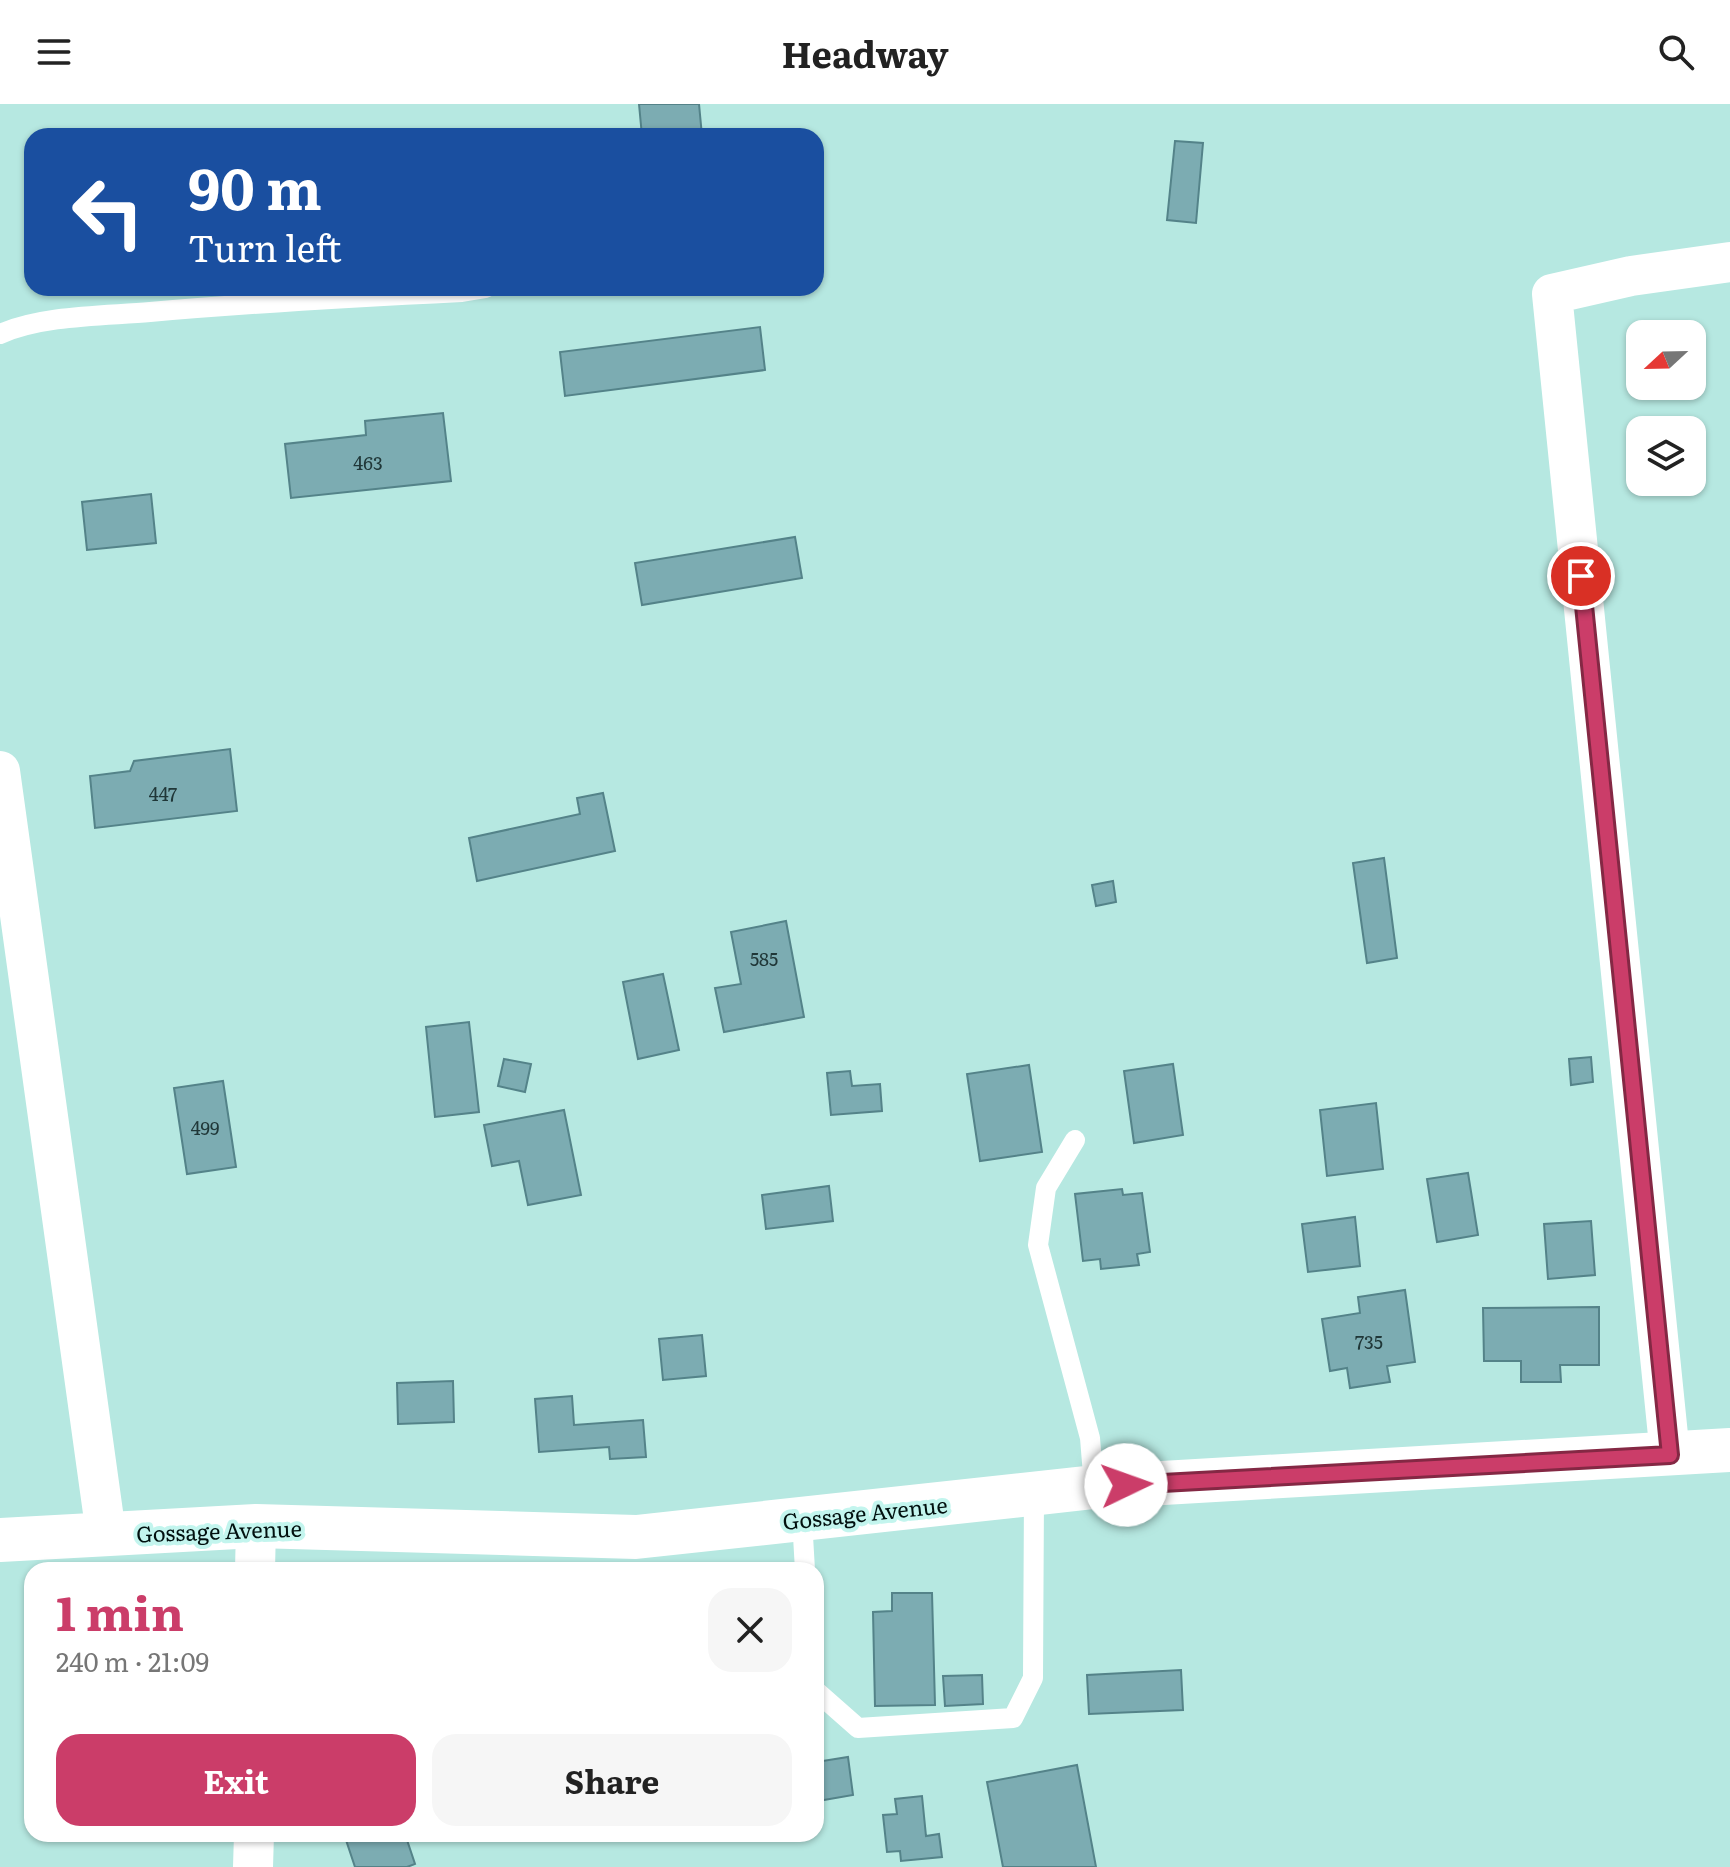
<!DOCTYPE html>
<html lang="en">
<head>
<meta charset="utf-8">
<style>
  :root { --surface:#fff; --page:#f6f6f6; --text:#222; --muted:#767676; --accent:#cb3d69 }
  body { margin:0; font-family:Literata,serif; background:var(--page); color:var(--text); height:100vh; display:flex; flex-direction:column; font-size:30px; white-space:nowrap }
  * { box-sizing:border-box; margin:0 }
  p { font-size:26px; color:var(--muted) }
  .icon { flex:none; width:44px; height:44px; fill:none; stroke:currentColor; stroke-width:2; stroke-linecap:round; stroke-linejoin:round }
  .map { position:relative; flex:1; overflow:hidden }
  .details { position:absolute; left:24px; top:1458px; width:800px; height:280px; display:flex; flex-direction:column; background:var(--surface); border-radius:24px; box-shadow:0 2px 6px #0004 }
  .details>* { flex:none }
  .guide { position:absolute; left:24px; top:24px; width:800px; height:168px; border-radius:24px; box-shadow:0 2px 6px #0004; background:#1a4fa0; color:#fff; overflow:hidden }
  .needle { width:52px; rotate:248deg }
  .buttons { position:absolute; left:1626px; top:216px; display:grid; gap:16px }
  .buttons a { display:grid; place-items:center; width:80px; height:80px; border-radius:16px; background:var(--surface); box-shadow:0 2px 6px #0004; font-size:40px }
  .pin { position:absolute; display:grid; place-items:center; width:68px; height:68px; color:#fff; margin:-34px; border:4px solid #fff; border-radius:50%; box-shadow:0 2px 8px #0007 }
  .me { position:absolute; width:88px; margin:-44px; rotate:87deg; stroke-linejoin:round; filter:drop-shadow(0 0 6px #0008) }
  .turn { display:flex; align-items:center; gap:28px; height:168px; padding:0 32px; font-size:36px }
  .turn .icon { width:104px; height:104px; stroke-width:2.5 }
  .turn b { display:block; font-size:56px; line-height:68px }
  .round { display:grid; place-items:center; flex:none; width:84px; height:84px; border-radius:24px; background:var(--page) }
  .summary { display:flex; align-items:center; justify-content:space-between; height:136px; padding:0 32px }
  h1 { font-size:48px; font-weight:700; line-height:60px; color:var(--accent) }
  .button { display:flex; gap:16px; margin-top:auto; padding:16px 32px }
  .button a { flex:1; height:92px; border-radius:24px; background:var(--accent); color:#fff; font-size:32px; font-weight:700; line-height:92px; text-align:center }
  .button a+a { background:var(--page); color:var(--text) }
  header { display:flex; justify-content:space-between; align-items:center; height:104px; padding:0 32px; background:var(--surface); font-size:36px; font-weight:700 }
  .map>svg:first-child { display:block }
  .building { fill:#7cacb2; stroke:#548389; stroke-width:2 }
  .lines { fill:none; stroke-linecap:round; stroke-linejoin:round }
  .lane { stroke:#fff; stroke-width:20 }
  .street { stroke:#fff; stroke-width:40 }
  .secondary { stroke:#fff; stroke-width:44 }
  .route-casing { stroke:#842844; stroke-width:20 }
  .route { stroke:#cb3d69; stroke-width:14 }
  .labels { text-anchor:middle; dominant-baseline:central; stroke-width:8; stroke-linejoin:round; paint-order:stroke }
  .number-label { font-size:18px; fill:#203738 }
  .street-label { font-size:22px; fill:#01100f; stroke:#c3f5ee }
</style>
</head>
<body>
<header><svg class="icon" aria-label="menu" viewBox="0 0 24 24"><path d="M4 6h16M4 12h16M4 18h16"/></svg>Headway<svg class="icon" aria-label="search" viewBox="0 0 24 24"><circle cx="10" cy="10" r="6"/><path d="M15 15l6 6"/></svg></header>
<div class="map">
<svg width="1730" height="1763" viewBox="0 0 1730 1763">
  <rect width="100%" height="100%" fill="#b6e8e1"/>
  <!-- building -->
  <path class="building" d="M639 0H699L702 32H642Z
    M1175 37 1203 39 1196 119 1167 116Z
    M760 223 765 266 565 292 560 248Z
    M443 309 451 377 291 394 285 340 366 331 365 317Z
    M151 390 156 439 87 446 82 398Z
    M795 433 802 474 642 501 635 459Z
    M230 645 237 707 95 724 90 672 130 667 134 657Z
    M603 689 615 747 477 777 469 734 580 710 577 694Z
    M1384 754 1397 854 1367 859 1353 759Z
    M1113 777 1116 798 1096 802 1092 781Z
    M786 817 804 913 724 928 715 884 741 880 731 828Z
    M663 870 679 946 638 955 623 878Z
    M469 918 479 1008 435 1013 426 923Z
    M1591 953 1593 978 1571 981 1569 955Z
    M504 955 531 960 525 988 498 982Z
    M1173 960 1183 1031 1134 1039 1124 967Z
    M1029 961 1042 1048 980 1057 967 970Z
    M850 967 852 982 880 980 882 1007 831 1011 827 969Z
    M223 977 236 1063 187 1070 174 984Z
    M1376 999 1383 1065 1327 1072 1320 1006Z
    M564 1006 581 1091 528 1101 519 1057 492 1062 484 1021Z
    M1468 1069 1478 1131 1437 1138 1427 1075Z
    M829 1082 833 1117 766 1125 762 1091Z
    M1122 1085 1123 1091 1142 1089 1150 1148 1137 1150 1139 1161 1101 1165 1100 1155 1083 1157 1075 1090Z
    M1355 1113 1360 1162 1308 1168 1302 1120Z
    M1591 1117 1595 1171 1548 1175 1544 1120Z
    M1405 1186 1415 1258 1387 1262 1390 1278 1350 1284 1347 1264 1330 1267 1322 1215 1360 1209 1358 1193Z
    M1599 1203V1261H1560L1561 1278H1521V1257H1484L1483 1204Z
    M702 1231 706 1272 663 1276 659 1235Z
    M453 1277 454 1318 398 1320 397 1279Z
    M572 1292 574 1321 643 1316 646 1353 610 1355 609 1343 539 1348 535 1295Z
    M892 1489H932L935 1601 875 1602 873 1508 892 1507Z
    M1181 1566 1183 1606 1089 1610 1087 1571Z
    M982 1571 983 1600 945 1602 943 1572Z
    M848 1653 853 1691 818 1697 816 1658Z
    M1077 1661 1096 1763H1003L987 1678Z
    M922 1692 926 1732 939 1730 942 1753 901 1757 900 1747 887 1748 883 1711 897 1710 895 1695Z
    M344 1730H405L415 1760 407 1763H355Z"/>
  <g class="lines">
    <!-- lane -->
    <path class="lane" d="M0 230C43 211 104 212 150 208 254 199 358 193 462 188L486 184
      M1075 1036 1046 1084 1038 1141 1090 1334 1094 1383
      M802 1415 805 1466
      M816 1587 858 1624 1013 1614 1033 1574 1034 1390"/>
    <!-- street -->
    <path class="street" d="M0 667 106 1430
      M1670 1351 1552 190 1631 172 1730 158
      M255 1466 256 1422
      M253 1763 254 1730"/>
    <!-- secondary -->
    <path class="secondary" d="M0 1436 256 1422 636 1433 1094 1383 1730 1346"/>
  </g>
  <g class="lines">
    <!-- route casing -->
    <g class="route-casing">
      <path id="route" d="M1126 1381 1670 1351 1581 472"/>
    </g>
    <!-- route -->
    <use href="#route" class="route"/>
  </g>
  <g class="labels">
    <!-- number labels -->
    <g class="number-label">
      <text x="368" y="358">463</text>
      <text x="163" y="689">447</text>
      <text x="764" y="854">585</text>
      <text x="205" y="1023">499</text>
      <text x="1369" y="1237">735</text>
    </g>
    <!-- street labels -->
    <g class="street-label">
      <text transform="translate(865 1408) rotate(-6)">Gossage Avenue</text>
      <text transform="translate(219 1426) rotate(-2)">Gossage Avenue</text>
    </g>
  </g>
</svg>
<div class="buttons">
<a><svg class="needle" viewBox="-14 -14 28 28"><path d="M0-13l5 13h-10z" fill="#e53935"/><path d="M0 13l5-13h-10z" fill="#767676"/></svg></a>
<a><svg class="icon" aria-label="layers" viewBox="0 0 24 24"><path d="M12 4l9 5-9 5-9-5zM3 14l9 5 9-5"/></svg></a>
</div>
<div class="pin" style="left:1581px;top:472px;background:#d93025"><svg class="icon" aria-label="arrive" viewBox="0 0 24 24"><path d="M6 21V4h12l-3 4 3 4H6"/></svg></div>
<svg class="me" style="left:1126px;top:1381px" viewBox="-20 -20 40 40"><circle r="19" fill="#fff"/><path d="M0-13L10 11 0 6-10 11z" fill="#cb3d69"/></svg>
<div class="guide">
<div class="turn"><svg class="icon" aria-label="left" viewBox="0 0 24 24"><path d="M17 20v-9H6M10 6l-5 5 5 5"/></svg><div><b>90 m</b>Turn left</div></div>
</div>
<section class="details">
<div class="summary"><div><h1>1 min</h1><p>240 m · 21:09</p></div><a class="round"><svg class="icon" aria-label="close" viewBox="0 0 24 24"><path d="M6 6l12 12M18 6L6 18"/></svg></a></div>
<div class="button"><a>Exit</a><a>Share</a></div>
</section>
</div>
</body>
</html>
